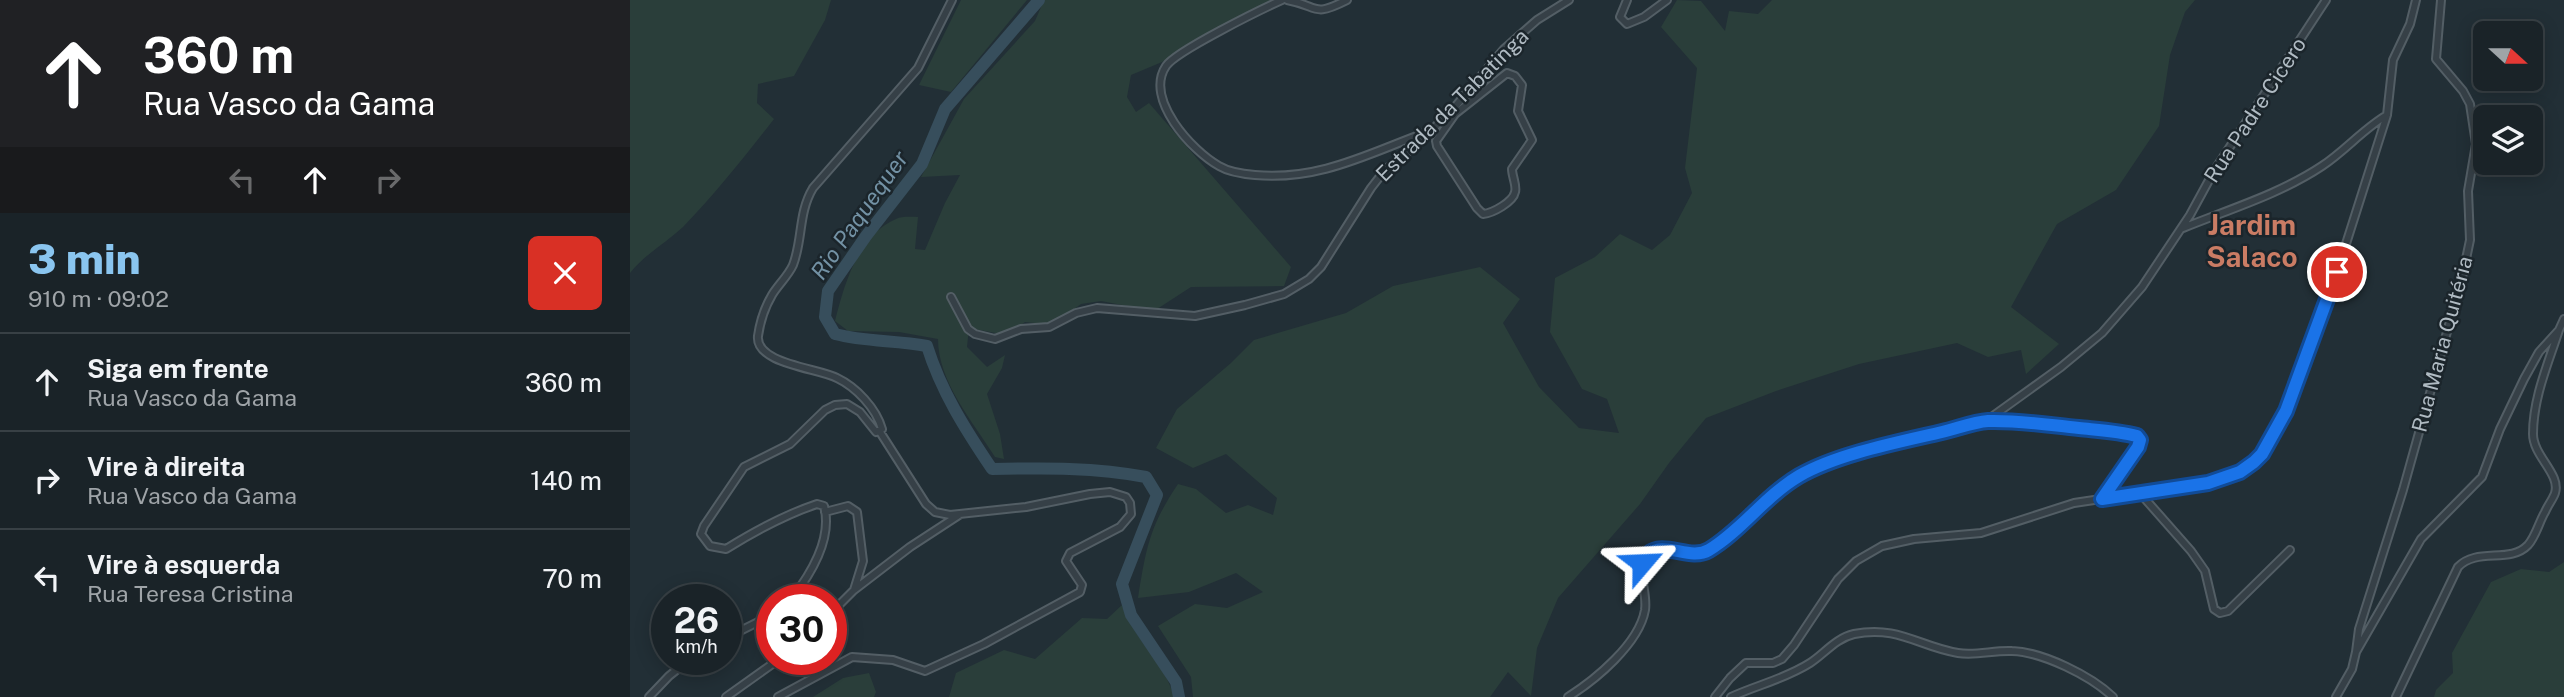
<!DOCTYPE html>
<html lang="pt">
<head>
<meta charset="utf-8">
<style>
  :root { --surface:#1a2328; --page:#232b30; --text:#f1f3f6; --muted:#9fa4a8; --line:#384045; --accent:#8ac5ef }
  body { margin:0; font-family:"Public Sans",sans-serif; background:var(--page); color:var(--text); height:100vh; display:flex; flex-direction:column; font-size:26px; white-space:nowrap }
  * { box-sizing:border-box; margin:0 }
  p { font-size:23px; color:var(--muted) }
  .icon { flex:none; width:38px; height:38px; fill:none; stroke:currentColor; stroke-width:2; stroke-linecap:round; stroke-linejoin:round }
  .map { position:relative; flex:1; overflow:hidden }
  .panel { display:flex; flex-direction:column; background:var(--surface); width:630px }
  .panel>* { flex:none }
  .banner { background:#202124; color:#fff; overflow:hidden }
  .needle { width:46px; rotate:111deg }
  .tools { position:absolute; left:1843px; top:21px; display:grid; gap:14px }
  .tools a { display:grid; place-items:center; width:70px; height:70px; border-radius:10px; background:var(--surface); box-shadow:0 4px 18px #0003,0 0 0 2px var(--line); font-size:35px }
  .speed { position:absolute; left:21px; top:584px; display:flex; gap:14px; font-size:35px; font-weight:700; text-align:center }
  .speed>* { display:grid; place-content:center; width:91px; height:91px; border-radius:50%; background:var(--surface); box-shadow:0 4px 18px #0003,0 0 0 2px var(--line); line-height:1 }
  .speed small { font-size:18px; font-weight:400 }
  .speed .limit { border:10px solid #d22; background:#fff; color:#111 }
  .pin { position:absolute; display:grid; place-items:center; width:60px; height:60px; color:#fff; margin:-30px; border:4px solid #fff; border-radius:50%; box-shadow:0 2px 7px #0007 }
  .me { position:absolute; width:77px; margin:-38px; rotate:64deg; stroke-linejoin:round; filter:drop-shadow(0 0 5px #0008) }
  .turn { display:flex; align-items:center; gap:24px; height:147px; padding:0 28px; font-size:32px }
  .turn .icon { width:91px; height:91px; stroke-width:2.5 }
  .turn b { display:block; font-size:49px; line-height:60px }
  .lanes { display:flex; align-items:center; height:66px; padding:0 28px; background:#0003; justify-content:center; gap:35px; direction:ltr }
  .lanes .off { opacity:.35 }
  .round { display:grid; place-items:center; flex:none; width:74px; height:74px; border-radius:10px; background:var(--page) }
  .summary { display:flex; align-items:center; justify-content:space-between; height:119px; padding:0 28px }
  h1 { font-size:42px; font-weight:800; line-height:52px; color:var(--accent) }
  ul { padding:0; list-style:none }
  li { display:flex; align-items:center; gap:21px; height:98px; padding:0 28px; border-top:2px solid var(--line) }
  li div { flex:1 }
  li b { display:block; font-size:26px }
  li em { font-style:normal }
  main { display:flex; flex:1; min-height:0 }
  .map>svg:first-child { display:block }
  .green { fill:#2a3e3a }
  .lines { fill:none; stroke-linecap:round; stroke-linejoin:round }
  .river { stroke:#374e5c; stroke-width:12 }
  .street-casing { stroke:#535e65; stroke-width:10 }
  .street { stroke:#364047; stroke-width:6 }
  .route-casing { stroke:#114b97; stroke-width:18 }
  .route { stroke:#1a73e8; stroke-width:12 }
  .labels { text-anchor:middle; dominant-baseline:central; stroke-width:5; stroke-linejoin:round; paint-order:stroke }
  .street-label { font-size:21px; fill:#b0bbc3; stroke:#1b252b }
  .water-label { font-size:23px; font-style:italic; fill:#7392a5; stroke:#1b252b }
  .district-label { font-size:28px; font-weight:bold; fill:#ca7c64; stroke:#1b252b }
</style>
</head>
<body>
<main>
<section class="panel">
<div class="banner">
<div class="turn"><svg class="icon" aria-label="ahead" viewBox="0 0 24 24"><path d="M12 20V5M6 11l6-6 6 6"/></svg><div><b>360 m</b>Rua Vasco da Gama</div></div>
<div class="lanes"><svg class="icon off" aria-label="left" viewBox="0 0 24 24"><path d="M17 20v-9H6M10 6l-5 5 5 5"/></svg><svg class="icon" aria-label="ahead" viewBox="0 0 24 24"><path d="M12 20V5M6 11l6-6 6 6"/></svg><svg class="icon off" aria-label="right" viewBox="0 0 24 24"><path d="M7 20v-9h11M14 6l5 5-5 5"/></svg></div>
</div>
<div class="summary"><div><h1>3 min</h1><p>910 m · 09:02</p></div><a class="round" style="background:#d93025;color:#fff"><svg class="icon" aria-label="close" viewBox="0 0 24 24"><path d="M6 6l12 12M18 6L6 18"/></svg></a></div>
<ul>
<li><svg class="icon" aria-label="ahead" viewBox="0 0 24 24"><path d="M12 20V5M6 11l6-6 6 6"/></svg><div><b>Siga em frente</b><p>Rua Vasco da Gama</p></div><em>360 m</em></li>
<li><svg class="icon" aria-label="right" viewBox="0 0 24 24"><path d="M7 20v-9h11M14 6l5 5-5 5"/></svg><div><b>Vire à direita</b><p>Rua Vasco da Gama</p></div><em>140 m</em></li>
<li><svg class="icon" aria-label="left" viewBox="0 0 24 24"><path d="M17 20v-9H6M10 6l-5 5 5 5"/></svg><div><b>Vire à esquerda</b><p>Rua Teresa Cristina</p></div><em>70 m</em></li>
</ul>
</section>
<div class="map">
<svg width="1934" height="697" viewBox="0 0 1934 697">
  <rect width="100%" height="100%" fill="#222f36"/>
  <!-- green -->
  <path class="green" d="M0 0H201L195 20 164 76 128 84 127 103 144 119C115 156 86 193 53 227 36 243 15 254 0 273Z
    M331 0H397L321 92 289 85Z
    M414 0H641L532 62 501 75 497 97 506 112 519 103 661 267 654 286 561 287 524 311 471 301 451 304 422 325 395 322 376 335 339 328 337 347 357 367 375 355 372 368 357 394 370 434 374 459 365 457C343 422 308 382 308 339L269 332 218 331 205 321C214 285 228 235 266 219 272 216 281 217 288 217L285 249 295 250 315 203 330 175 291 177 334 99 405 21Z
    M1047 0 1071 1 1095 31 1099 11 1128 14 1142 0H1565L1555 12 1540 55 1529 126 1486 190 1427 224 1381 307 1429 344 1396 374 1391 350 1358 357 1327 343 1229 364 1146 391 1076 418 1039 463 1010 504 928 598 907 648 901 696 878 672 860 697H563L561 677 528 626 565 604 597 608 633 592 606 573 559 592 508 598C516 549 519 527 548 484L566 489 596 513 618 505 643 515 647 498 596 454 563 468 526 448 547 409 601 363 624 340 716 313 763 286 850 267 890 299 873 323 909 387 949 428 989 433 977 399 952 389 920 332 925 278 965 257 990 234 1022 250 1040 235 1062 193 1055 168 1067 68 1031 27Z
    M1934 562V697H1804L1806 690 1823 673 1822 653 1861 582 1891 569 1919 572Z
    M492 605C503 639 535 662 544 697H319L326 673 374 650 405 659 452 618 477 619Z
    M239 673 246 692 244 697H183L213 678Z"/>
  <g class="lines">
    <!-- river -->
    <path class="river" d="M409 0 315 109 292 164 236 236 198 291 195 317 205 334C235 342 266 340 297 346 311 391 335 429 362 469 414 468 465 467 516 477L527 495 492 584 501 615 546 682 549 697"/>
    <!-- street casing -->
    <g class="street-casing">
      <path id="street" d="M652 0C632 9 546 51 536 66 514 99 562 151 589 166 599 172 613 174 625 175 691 181 741 152 800 131
        M657 0C690 6 681 18 717 0
        M997 0 990 17 997 24 1014 17 1037 0
        M877 73 885 76 892 85 888 111 902 140 882 169C882 176 887 186 885 192 883 202 863 213 853 214L847 208 807 146 806 141 825 114Z
        M1553 228C1600 209 1650 194 1692 166 1715 151 1733 129 1757 115
        M321 297 338 329 345 334 365 339 391 329 419 327 446 313 467 308 565 316 615 305 654 294 679 279 691 267 741 188 755 170 792 140 824 108 874 49 907 20 939 0
        M1357 422 1407 423 1507 436 1510 440 1508 447 1472 499
        M1509 492 1561 551 1575 571 1584 609 1590 613 1598 611 1660 550
        M195 512 218 506 227 512 233 561 224 590 280 547 329 515
        M161 600C180 575 203 539 194 506L187 504C154 515 125 531 96 549L80 546 71 534 74 526 114 467 160 444 195 410 205 405 217 404 230 412 246 432 252 429C246 408 226 387 207 378 188 368 125 364 128 336 130 322 135 307 142 295 148 285 158 276 163 265 173 239 168 213 183 188L288 68 322 0
        M201 613 224 590
        M96 638 142 615
        M1726 652 1729 629 1773 490 1832 278 1840 240 1838 191 1846 144 1840 104 1833 91 1806 59 1811 0
        M19 697 39 676 59 660
        M96 697 148 660
        M148 697 222 657 263 660 295 671 354 644 450 592 452 585 436 561 440 553 490 527 501 514 500 503 496 497 480 492 460 494 396 507 320 515 305 512 296 504 250 432
        M938 697C965 680 1009 644 1015 610 1018 590 1004 569 1019 553L1036 548 1064 554 1076 552 1094 541 1158 484 1178 471 1221 456 1356 421 1431 367 1472 333 1512 287 1560 215 1584 171 1696 0
        M1085 697 1100 678 1116 663H1143L1152 659 1164 645 1208 579 1226 561 1252 546 1284 539 1351 533 1444 503 1578 483 1610 472 1632 454 1656 411 1707 272 1757 115 1763 60 1780 24 1786 0
        M1101 697C1127 685 1155 679 1180 663 1194 654 1206 638 1224 634 1268 625 1290 647 1328 653 1346 656 1364 650 1382 651 1413 652 1461 676 1483 697
        M1706 697 1722 669 1726 652 1791 539 1852 477 1870 429 1894 379 1909 352 1929 330 1934 319
        M1766 697 1828 567C1847 547 1880 564 1898 545 1906 536 1909 522 1915 512 1918 505 1923 499 1925 493 1931 474 1903 456 1903 434 1903 398 1918 364 1929 330"/>
    </g>
    <!-- street -->
    <use href="#street" class="street"/>
  </g>
  <g class="lines">
    <!-- route casing -->
    <g class="route-casing">
      <path id="route" d="M1012 563C1026 533 1057 563 1079 550 1112 530 1135 496 1169 476 1207 454 1269 442 1312 432 1326 429 1343 422 1358 421 1388 420 1419 425 1449 428 1468 430 1488 431 1507 436L1510 440 1508 447 1472 499 1578 483 1610 472 1624 462 1632 454 1656 411 1707 272"/>
    </g>
    <!-- route -->
    <use href="#route" class="route"/>
  </g>
  <g class="labels">
    <!-- street labels -->
    <g class="street-label">
      <text transform="translate(822 105) rotate(-45)">Estrada da Tabatinga</text>
      <text transform="translate(1625 110) rotate(-57)">Rua Padre Cicero</text>
      <text transform="translate(1812 344) rotate(-75)">Rua Maria Quitéria</text>
    </g>
    <!-- water labels -->
    <g class="water-label">
      <text transform="translate(229 215) rotate(-55)">Rio Paquequer</text>
    </g>
    <!-- district labels -->
    <g class="district-label">
      <text x="1622" y="224">Jardim<tspan x="1622" dy="32">Salaco</tspan></text>
    </g>
  </g>
</svg>
<div class="tools">
<a><svg class="needle" viewBox="-14 -14 28 28"><path d="M0-13l5 13h-10z" fill="#e53935"/><path d="M0 13l5-13h-10z" fill="#9fa4a8"/></svg></a>
<a><svg class="icon" aria-label="layers" viewBox="0 0 24 24"><path d="M12 4l9 5-9 5-9-5zM3 14l9 5 9-5"/></svg></a>
</div>
<div class="speed"><div>26<small>km/h</small></div><div class="limit">30</div></div>
<div class="pin" style="left:1707px;top:272px;background:#d93025"><svg class="icon" aria-label="arrive" viewBox="0 0 24 24"><path d="M6 21V4h12l-3 4 3 4H6"/></svg></div>
<svg class="me" style="left:1012px;top:563px" viewBox="-20 -20 40 40"><path d="M0-17L14 15 0 8-14 15z" fill="#1a73e8" stroke="#fff" stroke-width="4"/></svg>
</div>
</main>
</body>
</html>
